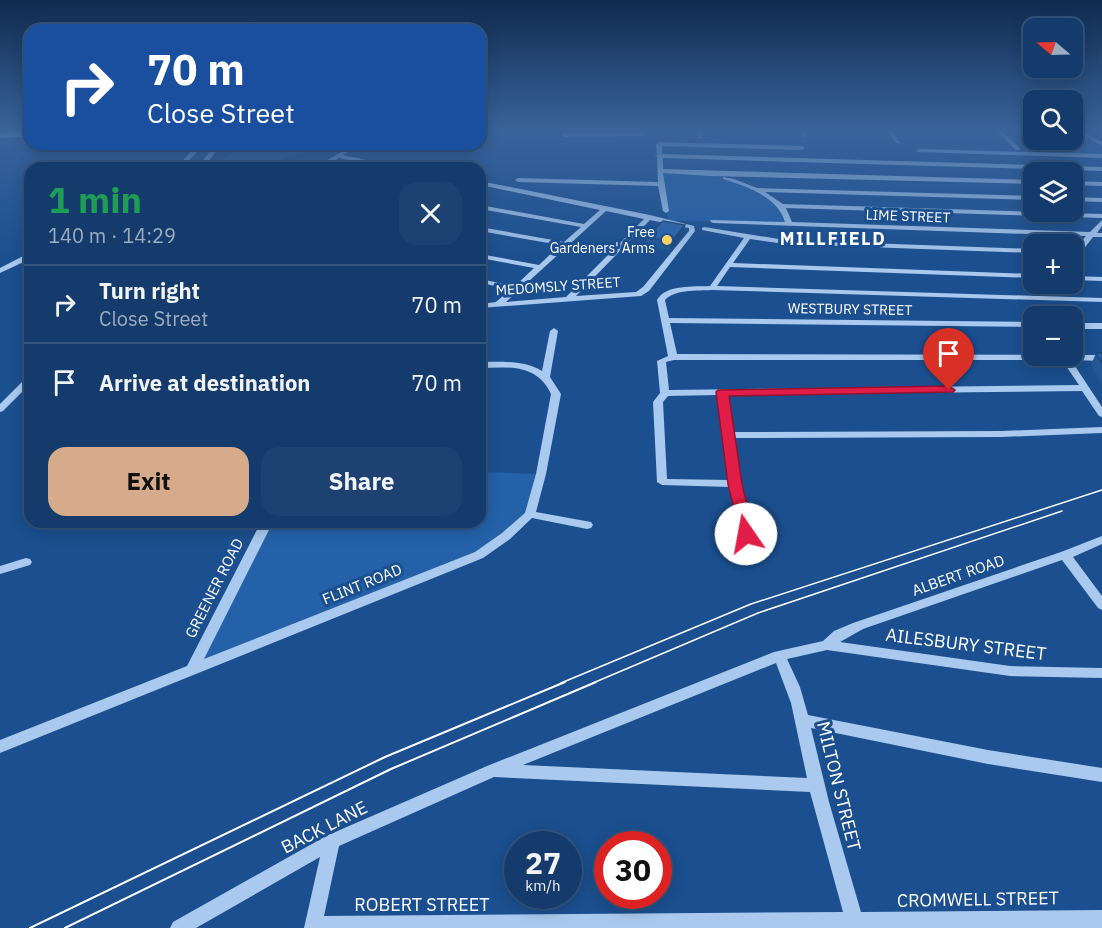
<!DOCTYPE html>
<html lang="en">
<head>
<meta charset="utf-8">
<style>
  :root { --surface:#143b6b; --page:#1d4271; --text:#f1f3f6; --muted:#9dadc1; --line:#33557e; --accent:#d6ab8b }
  body { margin:0; font-family:"IBM Plex Sans",sans-serif; background:var(--page); color:var(--text); height:100vh; display:flex; flex-direction:column; font-size:22px; white-space:nowrap }
  * { box-sizing:border-box; margin:0 }
  p { font-size:20px; color:var(--muted) }
  .icon { flex:none; width:33px; height:33px; fill:none; stroke:currentColor; stroke-width:2; stroke-linecap:round; stroke-linejoin:round }
  .map { position:relative; flex:1; overflow:hidden }
  .panel { position:absolute; left:24px; top:162px; width:462px; height:366px; display:flex; flex-direction:column; background:var(--surface); border-radius:18px; box-shadow:0 3px 15px #0003,0 0 0 2px var(--line) }
  .panel>* { flex:none }
  .hud { position:absolute; left:24px; top:24px; width:462px; height:126px; border-radius:18px; box-shadow:0 3px 15px #0003,0 0 0 2px var(--line); background:#1a4fa0; color:#fff; overflow:hidden }
  .needle { width:39px; rotate:289deg }
  .tools { position:absolute; left:1023px; top:18px; display:grid; gap:12px }
  .tools a { display:grid; place-items:center; width:60px; height:60px; border-radius:12px; background:var(--surface); box-shadow:0 3px 15px #0003,0 0 0 2px var(--line); font-size:30px }
  .speed { position:absolute; left:504px; top:831px; display:flex; gap:12px; font-size:30px; font-weight:700; text-align:center }
  .speed>* { display:grid; place-content:center; width:78px; height:78px; border-radius:50%; background:var(--surface); box-shadow:0 3px 15px #0003,0 0 0 2px var(--line); line-height:1 }
  .speed small { font-size:15px; font-weight:400 }
  .speed .limit { border:9px solid #d22; background:#fff; color:#111 }
  .pin { position:absolute; display:grid; place-items:center; width:51px; height:51px; color:#fff; margin:-62px -26px; border-radius:50% 50% 50% 0; rotate:-45deg; box-shadow:0 0 6px #0007 }
  .pin .icon { rotate:45deg }
  .me { position:absolute; width:66px; margin:-33px; rotate:348deg; stroke-linejoin:round; filter:drop-shadow(0 0 4px #0008) }
  .turn { display:flex; align-items:center; gap:21px; height:126px; padding:0 24px; font-size:27px }
  .turn .icon { width:78px; height:78px; stroke-width:2.5 }
  .turn b { display:block; font-size:42px; line-height:51px }
  .round { display:grid; place-items:center; flex:none; width:63px; height:63px; border-radius:18px; background:var(--page) }
  .headline { display:flex; align-items:center; justify-content:space-between; height:102px; padding:0 24px }
  h1 { font-size:36px; font-weight:700; line-height:45px; color:#1e9e55 }
  .action { display:flex; gap:12px; margin-top:auto; padding:12px 24px }
  .action a { flex:1; height:69px; border-radius:18px; background:var(--accent); color:#111; font-size:24px; font-weight:700; line-height:69px; text-align:center }
  .action a+a { background:var(--page); color:var(--text) }
  ul { padding:0; list-style:none }
  li { display:flex; align-items:center; gap:18px; height:78px; padding:0 24px; border-top:2px solid var(--line) }
  li div { flex:1 }
  li b { display:block; font-size:22px }
  li em { font-style:normal }
  .map>svg:first-child { display:block }
  .green { fill:#2461a8 }
  .lines { fill:none; stroke-linecap:round; stroke-linejoin:round }
  .minor { fill:#a9c9ee; fill-rule:evenodd }
  .highway { fill:#fff; fill-rule:evenodd }
  .tram-far1 { stroke:#fff; stroke-width:1.5 }
  .tram { stroke:#fff; stroke-width:2 }
  .wall { fill:#245895 }
  .shaded-wall { fill:#1d4779 }
  .building { fill:#2a66ad; stroke:#1d4779; stroke-width:1.5 }
  .route { fill:#e11d48; stroke:#92132f; stroke-width:1.5 }
  .poi-dot { fill:#ffd166; stroke:#1b4f8f; stroke-width:2 }
  .labels { text-anchor:middle; dominant-baseline:central; stroke-width:6; stroke-linejoin:round; paint-order:stroke }
  .far-street-label { font-size:14px; fill:#fff; stroke:#1b4f8f }
  .far-poi-label { font-size:14px; fill:#fff; stroke:#1b4f8f; text-anchor:end }
  .street-label { font-size:15px; fill:#fff; stroke:#1b4f8f }
  .far-district-label { font-size:18px; font-weight:bold; letter-spacing:1.5px; fill:#fff; stroke:#1b4f8f }
  .near-street-label { font-size:18px; fill:#fff; stroke:#1b4f8f }
</style>
</head>
<body>
<div class="map">
<svg width="1102" height="928" viewBox="0 0 1102 928">
  <rect width="100%" height="100%" fill="#1b4f8f"/>
  <!-- green -->
  <path class="green" d="M1073 129 1102 144V156H1070L1052 140H1072Z
    M252 144H330L256 168H210L236 151Z
    M660 171 706 173 737 181 773 200 790 225 668 220Z
    M480 472 541 474 530 514 479 555 192 670 267 522H480Z"/>
  <g class="lines">
    <!-- minor -->
    <path class="minor" d="M639 129H645L643 136 564 137 561 135 564 133H639Z
      M697 129H703L702 139 697 138Z
      M799 129H805L807 137H803Z
      M885 129H891L900 143H896Z
      M994 129H1000L1020 148V150H1016Z
      M1072 129H1079L1102 142V146Z
      M659 142 802 146 805 148 802 150 662 146V154L1102 167V171L663 158V169L1034 180V184L710 176 663 173 669 211 666 213 663 211 658 186 518 182 515 180 518 178 658 182 657 157 655 156 657 155 656 144Z
      M198 144H204L182 168H176Z
      M216 144H222L203 168H197Z
      M362 144 388 149 385 151 356 148 343 155 403 168H391L339 158 321 168H314L353 145Z
      M919 149 1102 154V158L917 152 916 151Z
      M723 177 734 179 757 188 1034 196V200L765 192 783 204 1102 214V218L786 208 792 222 1090 232 1102 220V226L1097 233H1102V237H1093L1079 255 1072 254V250H1074L1086 236 713 223 710 221 711 220 785 222C778 197 746 186 723 179Z
      M480 181 650 215 694 226 695 231 649 291 641 296 480 308V304L496 302 511 289 480 283V279L515 286 534 268 480 258V254L539 265 560 245 480 231V227L564 242 581 227 480 209V205L584 224 600 210 480 185ZM606 211 644 219 566 297 506 302ZM650 220 689 228V231L643 287 636 292 576 296Z
      M1072 181 1102 182V186L1072 185Z
      M1072 197 1102 198V202L1072 201Z
      M704 227 785 240 1034 249V253L785 244 750 239 733 263 1034 274V278L730 267 717 286 1102 298V302L712 290C697 291 675 289 665 300L669 318 1034 322V327L670 323 677 354 1102 355V361L1071 360 1102 407V417L1099 416 1082 391 727 395 733 432 1002 431 1102 427V433L1002 437 734 438 740 484 752 534 750 537H742L730 487 662 485 657 482 653 402 660 393 657 361 668 356 657 300C666 284 694 287 710 286L744 238 702 230V228ZM674 360H1062L1079 385 669 390 666 362ZM718 395 729 480 667 479 663 402 668 396Z
      M27 254H30V259L0 273V268Z
      M1072 276 1102 277V281L1072 280Z
      M1072 323H1102V329H1072Z
      M554 328 558 331 550 377 561 394 546 474 536 512 591 522 593 525 591 528 587 529 532 518 510 539 483 558 0 753V740L187 666 261 522H273L204 659 475 552 502 533 525 513 536 474 551 394C537 364 509 367 480 368V362C501 362 524 360 542 371L550 331Z
      M30 376V384L3 411 0 412V404L27 377Z
      M1102 536V544L1073 557 1102 596V610L1098 608 1062 560 863 629 840 642 1010 666 1102 668V678L1010 676 827 650 787 659 800 687 808 715 988 750 1102 768V782L988 764 811 728 829 802 861 912 1102 910V928H304L320 857 196 928H170L173 922 326 836 487 766 774 652 823 641 834 631 853 623 1061 552ZM776 663 791 703 807 778 523 765ZM494 777 810 792 843 912 324 916 339 846Z
      M26 558 30 559 32 562 30 565 0 574V566Z"/>
    <!-- highway -->
    <path class="highway" d="M30 130V136L0 138V132Z"/>
    <!-- tram-far1 -->
    <path class="tram-far1" d="M561 683 751 604 1102 490
      M593 683 758 613 1062 511"/>
    <!-- tram -->
    <path class="tram" d="M30 928 385 757 565 682
      M65 928 391 769 596 682"/>
  </g>
  <!-- wall -->
  <path class="wall" d="M684 234 670 250 647 246V237Z
    M1096 353H1102V384L1091 365Z"/>
  <!-- shaded-wall -->
  <path class="shaded-wall" d="M685 225 684 234 670 250 671 242Z"/>
  <!-- building -->
  <path class="building" d="M663 221 685 225 671 242 647 237Z
    M1096 353H1102V363Z"/>
  <!-- sky -->
  <linearGradient id="sky" x2="0" y2="1"><stop stop-color="#0f2b4f"/><stop offset="0.5" stop-color="#39639b"/><stop offset="1" stop-color="#39639b" stop-opacity="0"/></linearGradient>
  <rect width="1102" height="259" fill="url(#sky)"/>
  <!-- route -->
  <path class="route" d="M949 386 955 390 953 392 729 396 742 484 754 534 746 539 741 537 728 484 716 392 718 390Z"/>
  <!-- markers -->
  <circle class="poi-dot" cx="667" cy="240" r="6"/>
  <g class="labels">
    <!-- far-street labels -->
    <g class="far-street-label">
      <text transform="translate(908 216) rotate(2)">LIME STREET</text>
      <text transform="translate(558 286) rotate(-4)">MEDOMSLY STREET</text>
      <text transform="translate(850 309) rotate(1)">WESTBURY STREET</text>
    </g>
    <!-- far-poi labels -->
    <g class="far-poi-label">
      <text x="655" y="232">Free<tspan x="655" dy="16">Gardeners' Arms</tspan></text>
    </g>
    <!-- street labels -->
    <g class="street-label">
      <text transform="translate(958 575) rotate(-19)">ALBERT ROAD</text>
      <text transform="translate(362 584) rotate(-22)">FLINT ROAD</text>
      <text transform="translate(214 588) rotate(-63)">GREENER ROAD</text>
    </g>
    <!-- far-district labels -->
    <g class="far-district-label">
      <text x="833" y="238">MILLFIELD</text>
    </g>
    <!-- near-street labels -->
    <g class="near-street-label">
      <text transform="translate(966 644) rotate(7)">AILESBURY STREET</text>
      <text transform="translate(839 786) rotate(76)">MILTON STREET</text>
      <text transform="translate(324 827) rotate(-27)">BACK LANE</text>
      <text transform="translate(978 899) rotate(-1)">CROMWELL STREET</text>
      <text x="422" y="904">ROBERT STREET</text>
    </g>
  </g>
</svg>
<div class="tools">
<a><svg class="needle" viewBox="-14 -14 28 28"><path d="M0-13l5 13h-10z" fill="#e53935"/><path d="M0 13l5-13h-10z" fill="#9dadc1"/></svg></a>
<a><svg class="icon" aria-label="search" viewBox="0 0 24 24"><circle cx="10" cy="10" r="6"/><path d="M15 15l6 6"/></svg></a>
<a><svg class="icon" aria-label="layers" viewBox="0 0 24 24"><path d="M12 4l9 5-9 5-9-5zM3 14l9 5 9-5"/></svg></a>
<a>+</a>
<a>−</a>
</div>
<div class="speed"><div>27<small>km/h</small></div><div class="limit">30</div></div>
<div class="pin" style="left:949px;top:390px;background:#d93025"><svg class="icon" aria-label="arrive" viewBox="0 0 24 24"><path d="M6 21V4h12l-3 4 3 4H6"/></svg></div>
<svg class="me" style="left:746px;top:534px" viewBox="-20 -20 40 40"><circle r="19" fill="#fff"/><path d="M0-13L10 11 0 6-10 11z" fill="#e11d48"/></svg>
<div class="hud">
<div class="turn"><svg class="icon" aria-label="right" viewBox="0 0 24 24"><path d="M7 20v-9h11M14 6l5 5-5 5"/></svg><div><b>70 m</b>Close Street</div></div>
</div>
<section class="panel">
<div class="headline"><div><h1>1 min</h1><p>140 m · 14:29</p></div><a class="round"><svg class="icon" aria-label="close" viewBox="0 0 24 24"><path d="M6 6l12 12M18 6L6 18"/></svg></a></div>
<ul>
<li><svg class="icon" aria-label="right" viewBox="0 0 24 24"><path d="M7 20v-9h11M14 6l5 5-5 5"/></svg><div><b>Turn right</b><p>Close Street</p></div><em>70 m</em></li>
<li><svg class="icon" aria-label="arrive" viewBox="0 0 24 24"><path d="M6 21V4h12l-3 4 3 4H6"/></svg><div><b>Arrive at destination</b></div><em>70 m</em></li>
</ul>
<div class="action"><a>Exit</a><a>Share</a></div>
</section>
</div>
</body>
</html>
